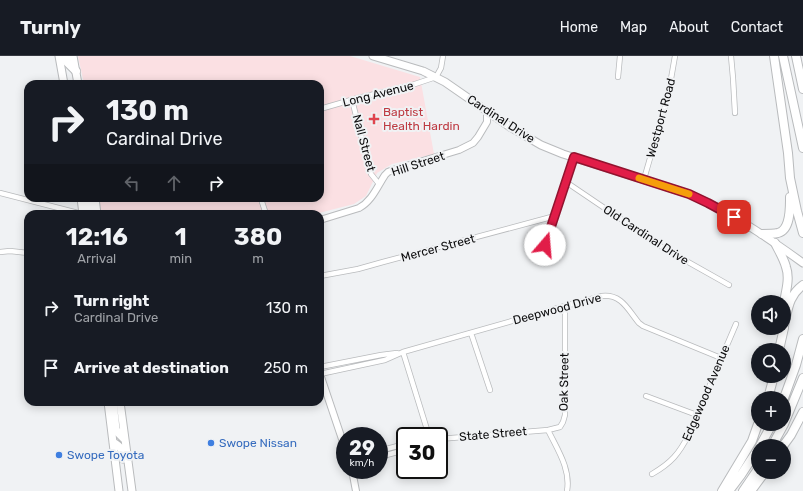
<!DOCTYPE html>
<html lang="en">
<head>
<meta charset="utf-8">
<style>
  :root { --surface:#171b24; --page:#20242c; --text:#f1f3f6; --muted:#9ea1a6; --line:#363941 }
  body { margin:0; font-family:Rubik,sans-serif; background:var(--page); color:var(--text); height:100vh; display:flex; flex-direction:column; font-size:15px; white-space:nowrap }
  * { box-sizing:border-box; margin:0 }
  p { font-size:13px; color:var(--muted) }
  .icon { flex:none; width:22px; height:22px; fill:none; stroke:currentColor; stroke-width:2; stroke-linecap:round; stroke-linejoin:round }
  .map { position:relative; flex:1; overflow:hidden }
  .drawer { position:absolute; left:24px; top:154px; width:300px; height:196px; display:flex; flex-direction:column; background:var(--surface); border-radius:12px; box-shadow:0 2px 10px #0003 }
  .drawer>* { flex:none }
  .guide { position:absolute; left:24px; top:24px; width:300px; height:122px; border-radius:12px; box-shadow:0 2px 10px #0003; background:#171b24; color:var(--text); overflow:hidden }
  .fabs { position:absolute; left:751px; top:239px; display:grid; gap:8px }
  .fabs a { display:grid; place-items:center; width:40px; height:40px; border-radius:50%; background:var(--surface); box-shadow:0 2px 10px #0003; font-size:20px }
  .speed { position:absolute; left:336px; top:371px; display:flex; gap:8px; font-size:20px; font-weight:700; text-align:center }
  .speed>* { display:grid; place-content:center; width:52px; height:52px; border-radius:50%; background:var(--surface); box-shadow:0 2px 10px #0003; line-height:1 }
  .speed small { font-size:10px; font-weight:400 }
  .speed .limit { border:2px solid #111; border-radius:6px; background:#fff; color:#111 }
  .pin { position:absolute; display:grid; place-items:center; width:34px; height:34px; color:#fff; margin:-17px; border-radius:8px; box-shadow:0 2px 6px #0006 }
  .me { position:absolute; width:44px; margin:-22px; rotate:18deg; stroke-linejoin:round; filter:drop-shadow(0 0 3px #0008) }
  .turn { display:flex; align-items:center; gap:14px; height:84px; padding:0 16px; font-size:18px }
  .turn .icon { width:52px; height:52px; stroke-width:2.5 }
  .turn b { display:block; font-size:28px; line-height:34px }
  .lanes { display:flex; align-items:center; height:38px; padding:0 16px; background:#0003; justify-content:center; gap:20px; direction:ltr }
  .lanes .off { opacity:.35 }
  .eta { display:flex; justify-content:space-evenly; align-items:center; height:68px; text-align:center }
  .eta b { font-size:24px; font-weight:700; line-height:28px }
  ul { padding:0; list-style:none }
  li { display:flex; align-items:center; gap:12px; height:60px; padding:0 16px }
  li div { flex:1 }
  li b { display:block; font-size:15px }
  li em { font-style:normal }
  header { display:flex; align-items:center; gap:24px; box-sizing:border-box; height:56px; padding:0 20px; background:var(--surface); border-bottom:1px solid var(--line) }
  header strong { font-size:19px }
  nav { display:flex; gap:22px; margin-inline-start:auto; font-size:14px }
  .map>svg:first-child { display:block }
  .medical { fill:#fbe0e3 }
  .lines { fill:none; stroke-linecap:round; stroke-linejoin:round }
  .minor-casing { stroke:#b9bbbd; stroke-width:6 }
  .tertiary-casing { stroke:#b9bbbd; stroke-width:8 }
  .primary-casing { stroke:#b9bbbd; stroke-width:9 }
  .trunk-casing { stroke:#b9bbbd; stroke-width:10 }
  .minor { stroke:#fff; stroke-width:4.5 }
  .tertiary { stroke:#fff; stroke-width:6 }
  .primary { stroke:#fff; stroke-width:7 }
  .trunk { stroke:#fff; stroke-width:8 }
  .route-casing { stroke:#92132f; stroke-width:10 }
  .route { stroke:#e11d48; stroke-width:7 }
  .slow { stroke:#f59e0b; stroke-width:7 }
  .health-dot { fill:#e0444e; stroke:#f0f2f4; stroke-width:1.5 }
  .shop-dot { fill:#3f7fe0; stroke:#f0f2f4; stroke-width:1.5 }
  .labels { text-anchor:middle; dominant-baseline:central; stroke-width:4; stroke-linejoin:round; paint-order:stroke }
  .street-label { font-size:12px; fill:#0c0c0d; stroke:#f0f2f4 }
  .health-label { font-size:12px; fill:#be3a42; stroke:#f0f2f4; text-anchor:start }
  .shop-label { font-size:12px; fill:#366cbe; stroke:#f0f2f4; text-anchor:start }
</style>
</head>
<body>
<header>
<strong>Turnly</strong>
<nav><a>Home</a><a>Map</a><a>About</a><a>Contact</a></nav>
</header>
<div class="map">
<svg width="803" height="435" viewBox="0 0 803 435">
  <rect width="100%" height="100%" fill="#f0f2f4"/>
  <!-- medical -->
  <path class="medical" d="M78 0H350L420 21 434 98 392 108 377 117 366 140 354 148 315 158H101L98 142H320V28H84Z"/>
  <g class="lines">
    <!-- minor casing -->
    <g class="minor-casing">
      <path id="minor" d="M731 0 733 22 735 57
        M618 21 620 0
        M352 44 371 118 379 128
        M320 53 358 42 409 30 436 21 441 12 443 0
        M644 123 668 40 675 0
        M566 126 665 193 729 229
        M0 137 82 158
        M262 146 266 158
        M545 189 574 101
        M0 196 10 195 28 197
        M320 220 358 213 383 206 555 160
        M471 277 490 334
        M403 296 429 380
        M320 311 381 299 397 297
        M320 318 385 304 403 296 565 250 602 240C622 238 628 254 639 267L643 270 721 302
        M646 340 697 359
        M548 374C557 393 571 413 567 435
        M439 383 548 374 560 371 563 366 565 359V250
        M379 395 405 388
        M379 401 405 394
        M652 418C671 407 679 398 689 378L736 268"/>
    </g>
    <!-- tertiary casing -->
    <g class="tertiary-casing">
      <path id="tertiary" d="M320 164 359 152C372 145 377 131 385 119L388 116 393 114 459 94 473 87 478 81 487 66V56
        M320 318 345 392
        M352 414 356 435"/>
    </g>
    <!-- primary casing -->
    <g class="primary-casing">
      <path id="primary" d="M59 0 64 28
        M73 0 78 28
        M373 0 423 15 445 26 510 71 541 89 563 98 689 138C730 156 767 181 803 207
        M81 142 83 158
        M88 142 90 158
        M95 142 97 158
        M108 346 119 435
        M113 346 116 373 119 378 125 384
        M120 346 132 435
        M113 386C122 391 122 393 123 403"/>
    </g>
    <!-- trunk casing -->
    <g class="trunk-casing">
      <path id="trunk" d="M66 0 67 6 76 15
        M774 0 788 97 790 122 797 155 803 177
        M783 0 803 92
        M796 0 803 33
        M762 178C767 178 773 178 778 177 791 174 790 151 790 141
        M775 187C779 195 784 203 786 211 790 222 786 235 784 246
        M784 270C788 254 788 240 803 229
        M779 294 784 272
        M768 342 774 320
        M784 342 796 309 803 283
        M784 368 803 322
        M760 390 772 368
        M772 390 784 368
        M783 390 791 379 803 356
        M722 435 752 385 758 368
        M729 435 741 419 758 393
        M743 435 758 413
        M751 435 765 416"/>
    </g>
    <!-- minor -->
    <use href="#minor" class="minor"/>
    <!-- tertiary -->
    <use href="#tertiary" class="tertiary"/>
    <!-- primary -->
    <use href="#primary" class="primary"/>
    <!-- trunk -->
    <use href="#trunk" class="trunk"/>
  </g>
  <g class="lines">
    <!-- route casing -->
    <g class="route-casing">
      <path id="route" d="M545 189 574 101 689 138 708 147 734 161"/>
    </g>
    <!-- route -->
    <use href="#route" class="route"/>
    <!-- slow -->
    <path class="slow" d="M639 122 689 138"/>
  </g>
  <!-- markers -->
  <path class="health-dot" d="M372 57h4v4h4v4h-4v4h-4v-4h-4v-4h4z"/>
  <g class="shop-dot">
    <circle cx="211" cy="387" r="4"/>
    <circle cx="59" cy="399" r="4"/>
  </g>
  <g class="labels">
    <!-- street labels -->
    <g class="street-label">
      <text transform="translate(378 38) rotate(-14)">Long Avenue</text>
      <text transform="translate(661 62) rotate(-75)">Westport Road</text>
      <text transform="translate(501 63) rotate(33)">Cardinal Drive</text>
      <text transform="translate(364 87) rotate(75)">Nall Street</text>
      <text transform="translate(418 108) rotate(-18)">Hill Street</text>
      <text transform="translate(646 179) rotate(33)">Old Cardinal Drive</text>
      <text transform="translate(438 192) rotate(-15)">Mercer Street</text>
      <text transform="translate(557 253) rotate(-15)">Deepwood Drive</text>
      <text transform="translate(564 326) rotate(-89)">Oak Street</text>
      <text transform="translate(706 337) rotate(-67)">Edgewood Avenue</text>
      <text transform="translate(493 378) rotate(-5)">State Street</text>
    </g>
    <!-- health labels -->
    <g class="health-label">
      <text x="383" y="56">Baptist<tspan x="383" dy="14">Health Hardin</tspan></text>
    </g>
    <!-- shop labels -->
    <g class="shop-label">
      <text x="219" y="387">Swope Nissan</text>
      <text x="67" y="399">Swope Toyota</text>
    </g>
  </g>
</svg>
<div class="fabs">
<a><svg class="icon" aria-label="sound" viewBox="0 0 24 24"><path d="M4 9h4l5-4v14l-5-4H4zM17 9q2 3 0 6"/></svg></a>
<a><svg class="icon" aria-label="search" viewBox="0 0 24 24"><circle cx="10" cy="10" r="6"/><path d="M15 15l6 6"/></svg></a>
<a>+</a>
<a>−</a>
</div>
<div class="speed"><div>29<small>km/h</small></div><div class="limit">30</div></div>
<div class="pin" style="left:734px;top:161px;background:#d93025"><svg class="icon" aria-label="arrive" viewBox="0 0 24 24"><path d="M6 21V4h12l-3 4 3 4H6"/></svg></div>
<svg class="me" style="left:545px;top:189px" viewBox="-20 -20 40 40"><circle r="19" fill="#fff"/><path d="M0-13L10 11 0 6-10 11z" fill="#e11d48"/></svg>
<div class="guide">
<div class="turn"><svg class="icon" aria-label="right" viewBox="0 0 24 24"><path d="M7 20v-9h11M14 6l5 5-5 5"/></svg><div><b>130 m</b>Cardinal Drive</div></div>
<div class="lanes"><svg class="icon off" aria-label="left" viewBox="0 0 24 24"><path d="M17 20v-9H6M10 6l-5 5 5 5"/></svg><svg class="icon off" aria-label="ahead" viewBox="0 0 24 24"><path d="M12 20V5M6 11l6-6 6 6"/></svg><svg class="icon" aria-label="right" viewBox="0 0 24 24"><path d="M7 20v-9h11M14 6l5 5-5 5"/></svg></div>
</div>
<section class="drawer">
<div class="eta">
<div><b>12:16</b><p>Arrival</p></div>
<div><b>1</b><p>min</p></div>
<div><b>380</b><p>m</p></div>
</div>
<ul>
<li><svg class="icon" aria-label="right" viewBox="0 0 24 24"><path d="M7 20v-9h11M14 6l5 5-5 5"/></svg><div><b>Turn right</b><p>Cardinal Drive</p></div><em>130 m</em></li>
<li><svg class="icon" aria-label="arrive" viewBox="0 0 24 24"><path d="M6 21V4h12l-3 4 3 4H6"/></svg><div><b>Arrive at destination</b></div><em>250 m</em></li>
</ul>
</section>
</div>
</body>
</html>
